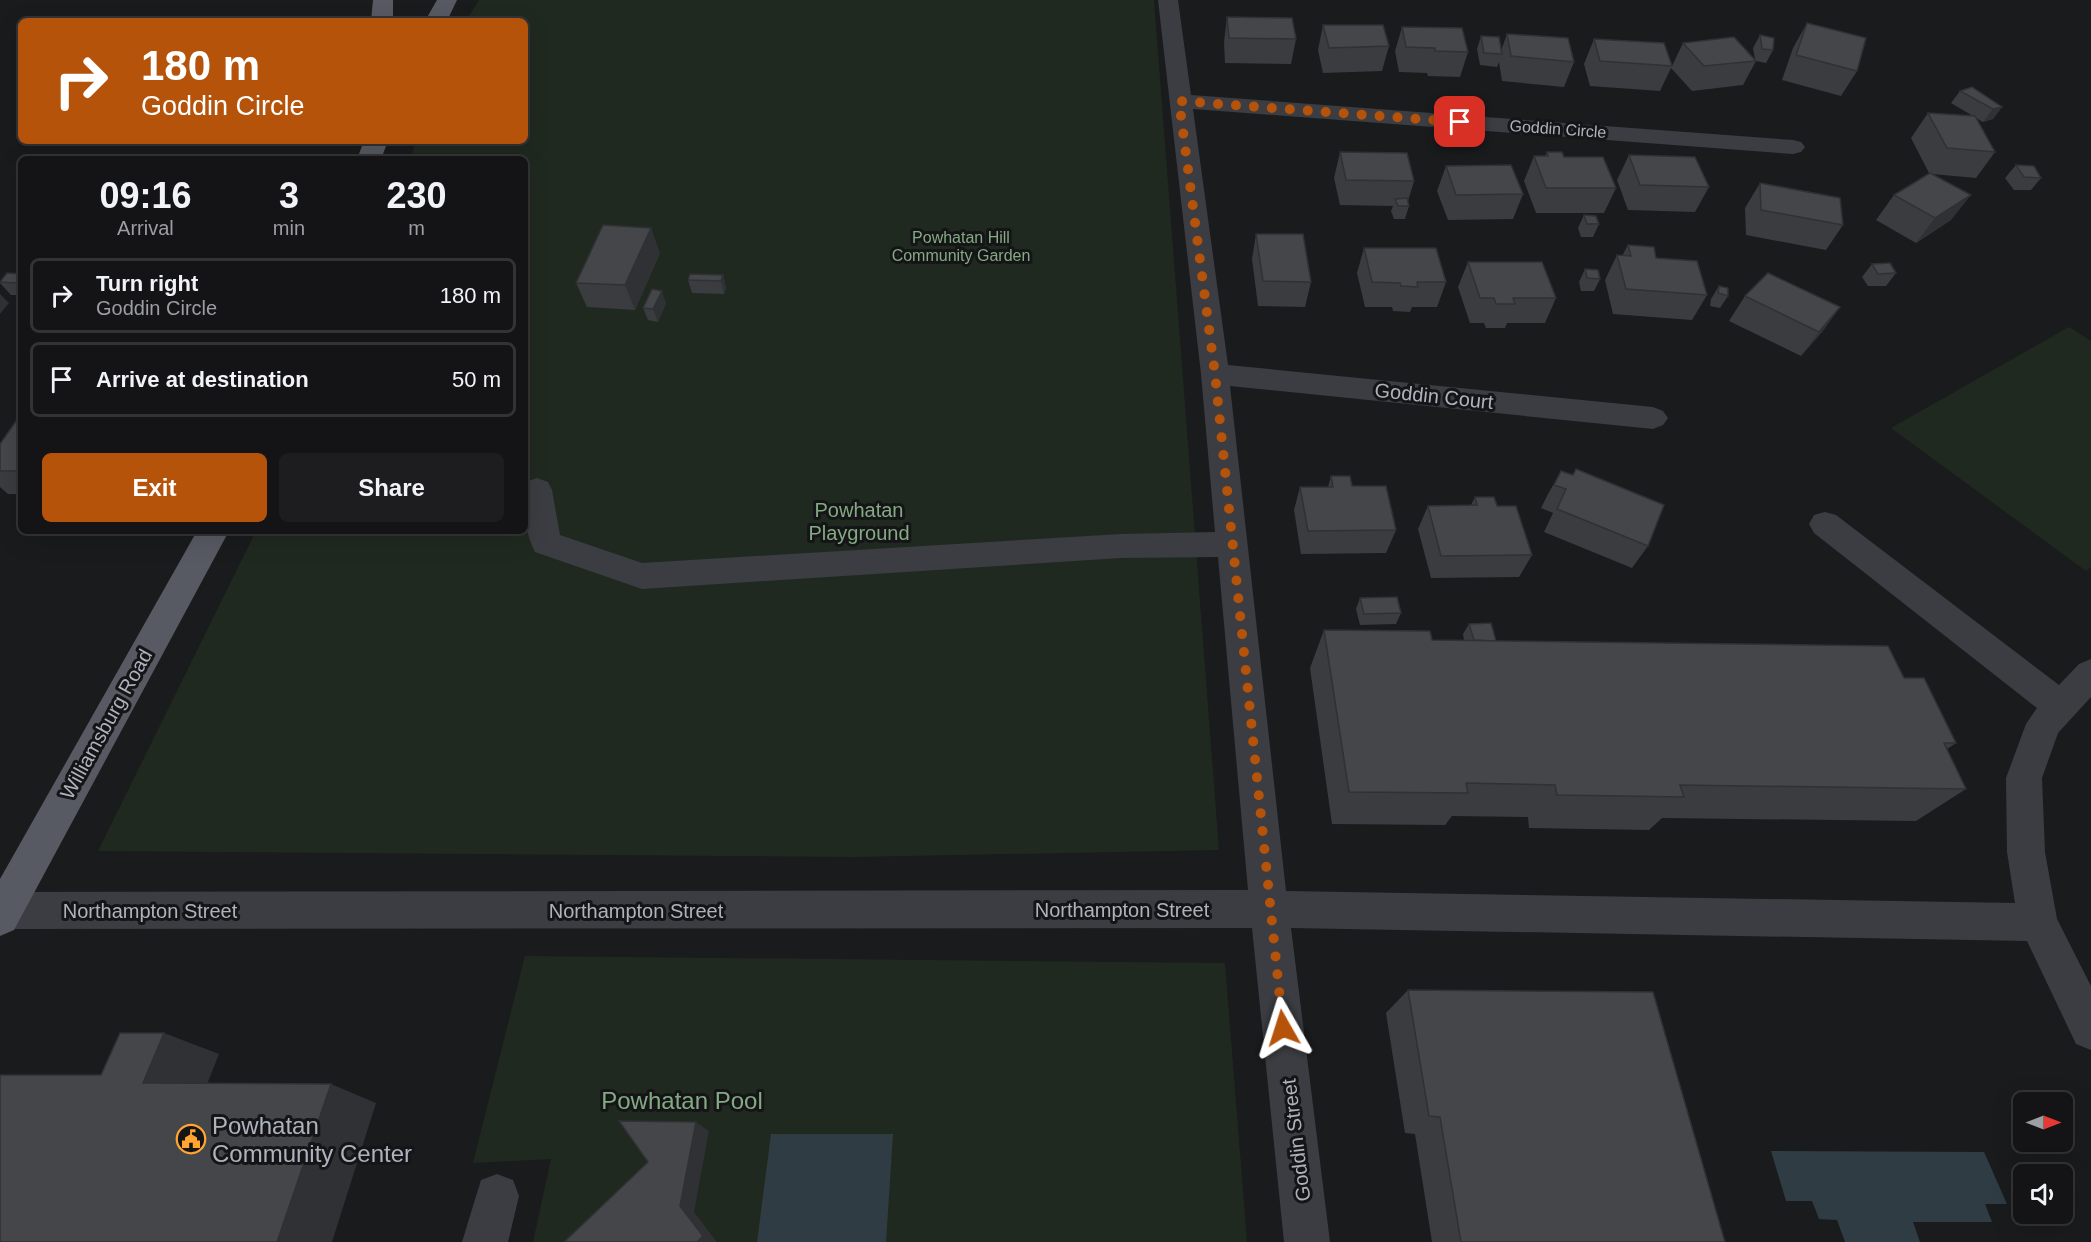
<!DOCTYPE html>
<html lang="en">
<head>
<meta charset="utf-8">
<style>
  :root { --surface:#141416; --page:#1d1d1f; --text:#f1f3f6; --muted:#9d9ea1; --line:#333335; --accent:#b45309 }
  body { margin:0; font-family:Helvetica,sans-serif; background:var(--page); color:var(--text); height:100vh; display:flex; flex-direction:column; font-size:22px; white-space:nowrap }
  * { box-sizing:border-box; margin:0 }
  p { font-size:20px; color:var(--muted) }
  .icon { flex:none; width:33px; height:33px; fill:none; stroke:currentColor; stroke-width:2; stroke-linecap:round; stroke-linejoin:round }
  .map { position:relative; flex:1; overflow:hidden }
  .details { position:absolute; left:18px; top:156px; width:510px; height:378px; display:flex; flex-direction:column; background:var(--surface); border-radius:9px; box-shadow:0 6px 24px #0002,0 0 0 2px var(--line) }
  .details>* { flex:none }
  .top-card { position:absolute; left:18px; top:18px; width:510px; height:126px; border-radius:9px; box-shadow:0 6px 24px #0002,0 0 0 2px var(--line); background:#b45309; color:#fff; overflow:hidden }
  .needle { width:39px; rotate:90deg }
  .tools { position:absolute; left:2013px; top:1092px; display:grid; gap:12px }
  .tools a { display:grid; place-items:center; width:60px; height:60px; border-radius:9px; background:var(--surface); box-shadow:0 6px 24px #0002,0 0 0 2px var(--line); font-size:30px }
  .pin { position:absolute; display:grid; place-items:center; width:51px; height:51px; color:#fff; margin:-26px; border-radius:12px; box-shadow:0 3px 9px #0006 }
  .me { position:absolute; width:66px; margin:-33px; rotate:354deg; stroke-linejoin:round; filter:drop-shadow(0 0 4px #0008) }
  .turn { display:flex; align-items:center; gap:21px; height:126px; padding:0 24px; font-size:27px }
  .turn .icon { width:78px; height:78px; stroke-width:2.5 }
  .turn b { display:block; font-size:42px; line-height:51px }
  .eta { display:flex; justify-content:space-evenly; align-items:center; height:102px; text-align:center }
  .eta b { font-size:36px; font-weight:800; line-height:42px }
  .primary-button { display:flex; gap:12px; margin-top:auto; padding:12px 24px }
  .primary-button a { flex:1; height:69px; border-radius:9px; background:var(--accent); color:#fff; font-size:24px; font-weight:800; line-height:69px; text-align:center }
  .primary-button a+a { background:var(--page); color:var(--text) }
  ul { padding:0; list-style:none }
  li { display:flex; align-items:center; gap:18px; height:75px; margin:0 12px 9px; padding:0 12px; border:3px solid var(--line); border-radius:9px }
  li div { flex:1 }
  li b { display:block; font-size:22px }
  li em { font-style:normal }
  .map>svg:first-child { display:block }
  .green { fill:#202920 }
  .water { fill:#2f3c43 }
  .lines { fill:none; stroke-linecap:round; stroke-linejoin:round }
  .minor { fill:#3b3d42; fill-rule:evenodd }
  .major { fill:#575a62; fill-rule:evenodd }
  .wall { fill:#3a3c40 }
  .shaded-wall { fill:#303134 }
  .building { fill:#44464a; stroke:#303134; stroke-width:1.5 }
  .route { stroke:#b45309; stroke-width:10; stroke-dasharray:0 18 }
  .labels { text-anchor:middle; dominant-baseline:central; stroke-width:6; stroke-linejoin:round; paint-order:stroke }
  .far-street-label { font-size:16px; fill:#acb3bd; stroke:#151518 }
  .far-park-label { font-size:16px; fill:#83aa82; stroke:#151518 }
  .street-label { font-size:20px; fill:#acb3bd; stroke:#151518 }
  .park-label { font-size:20px; fill:#83aa82; stroke:#151518 }
  .near-park-label { font-size:24px; fill:#83aa82; stroke:#151518 }
  .near-poi-label { font-size:24px; fill:#acb3bd; stroke:#151518; text-anchor:start }
</style>
</head>
<body>
<div class="map">
<svg width="2091" height="1242" viewBox="0 0 2091 1242">
  <rect width="100%" height="100%" fill="#1a1b1d"/>
  <!-- green -->
  <path class="green" d="M479 0H1154L1219 850 855 857 98 851 256 531H525V159H410L416 141H525V21H466Z
    M2069 327 2091 341V567L2086 571 1891 428Z
    M525 956 1225 963 1247 1242H533L551 1159 473 1163Z"/>
  <!-- water -->
  <path class="water" d="M771 1134H893L886 1242H757Z
    M1771 1151 1984 1152 2007 1204H1985L1992 1222H1913L1920 1242H1845L1837 1220 1819 1219 1812 1201H1786Z"/>
  <g class="lines">
    <!-- minor -->
    <path class="minor" d="M1158 0H1178L1191 95 1793 140 1801 142 1805 147 1801 152 1793 154 1193 109 1228 365 1653 407 1663 411 1668 418 1663 425 1653 429 1230 386 1286 891 2015 903 2007 852 2006 778 2026 724 2037 708 1814 533 1809 524 1814 515 1825 512 1836 515 2059 685 2079 664 2091 659V697L2058 733 2042 778 2045 852 2057 919 2091 986V1050L2076 1044 2027 941 1291 928 1330 1242H1284L1252 928 0 929V893L3 892 1248 890 1218 557 1121 558 642 589 535 552C525 533 521 502 526 482L537 478 548 482 552 490 560 535 642 563 1121 534 1215 532 1201 374Z
      M497 1174 513 1180 519 1196 508 1242H462L481 1180Z"/>
    <!-- major -->
    <path class="major" d="M373 0H393V21H371Z
      M437 0H457L447 21H425Z
      M364 141H388L381 159H357Z
      M197 531H229L14 930 0 936V879Z"/>
  </g>
  <!-- wall -->
  <path class="wall" d="M1227 17 1296 39 1291 64 1225 63 1224 42Z
    M1807 23 1857 71 1841 96 1782 80 1793 48Z
    M1323 25 1389 46 1382 71 1323 73 1318 50Z
    M1402 27 1468 52 1460 77 1428 76 1427 73 1399 72 1395 51Z
    M1507 34 1574 62 1564 87 1502 81 1499 62 1497 67 1480 65 1477 49 1481 36 1501 51Z
    M1760 35 1773 50 1766 63 1756 61 1743 85 1692 91 1671 68 1660 91 1590 86 1584 64 1594 39 1672 66 1683 43 1755 59 1753 48Z
    M1960 91 2002 107 1993 119 1983 122 1976 118 1995 152 1976 178 1932 174 1951 220 1916 243 1876 220 1894 195 1929 173 1911 138 1928 113 1973 116 1951 103Z
    M1340 152 1414 181 1408 201 1409 206 1405 219H1394L1391 211 1393 206 1340 205 1334 178Z
    M1547 152 1564 157 1616 188 1604 213H1536L1524 181 1534 156H1545Z
    M1629 155 1709 187 1695 212 1628 210 1617 180Z
    M2016 165 2041 178 2031 190H2014L2005 178Z
    M1446 166 1523 194 1513 219 1448 220 1437 191Z
    M1760 183 1843 225 1826 250 1746 235 1745 208Z
    M1584 215 1599 224 1593 237H1581L1578 228Z
    M1256 234 1311 282 1305 307 1258 306 1252 259Z
    M1628 245 1656 258 1707 295 1692 320 1613 314 1605 280 1617 255 1622 256Z
    M1364 248 1446 282 1437 307H1412L1410 312 1393 311 1392 307H1365L1357 273Z
    M660 253 635 310 587 307 576 283Z
    M1468 262 1556 298 1545 323H1507L1505 328H1486L1484 323H1470L1458 287Z
    M1872 264 1896 273 1886 286H1868L1862 277Z
    M1585 269 1600 279 1594 291H1581L1579 282Z
    M21 274V295H11L0 283V282Z
    M723 275 726 288 724 294 692 293 688 280Z
    M1719 286 1728 296 1720 308 1710 306 1711 299Z
    M1745 296 1840 307 1822 332 1801 356 1729 321Z
    M666 303 658 322 648 320 643 308Z
    M21 414V494H8L0 487V444Z
    M1576 469 1648 546 1632 568 1544 532 1553 513 1541 508 1548 494 1561 471 1572 475Z
    M1331 476 1352 486 1396 530 1386 553 1301 554 1294 510 1300 487H1328Z
    M1475 497 1497 506 1532 555 1519 577 1431 578 1418 529 1428 506 1471 505Z
    M1360 598 1401 613 1396 624 1360 625 1356 609Z
    M1469 624 1496 641 1904 678 1956 743 1947 749 1966 789 1916 821 1662 818 1649 830 1529 828 1528 817 1452 816 1445 825 1332 824 1310 668 1324 630 1432 640H1464L1463 634Z
    M1408 990 1725 1242H1432L1415 1134 1405 1133 1386 1013Z"/>
  <!-- shaded-wall -->
  <path class="shaded-wall" d="M2002 107 1993 119 1983 122 1993 109Z
    M1971 195 1951 220 1916 243 1935 218Z
    M651 228 660 253 635 310 625 285Z
    M723 275 726 288 724 294 721 281Z
    M21 276V289L16 283Z
    M662 291 666 303 658 322 653 309Z
    M0 294 9 303 0 314Z
    M1840 307 1822 332 1801 356 1819 332Z
    M164 1033 219 1054 200 1102 143 1083Z
    M331 1084 376 1103 332 1242H277Z
    M696 1122 709 1131 694 1212 716 1241V1242H697L680 1206Z"/>
  <!-- building -->
  <path class="building" d="M1227 17 1292 18 1296 39 1229 38Z
    M1807 23 1866 38 1857 71 1796 55Z
    M1323 25H1383L1389 46 1329 48Z
    M1402 27 1462 28 1468 52 1435 51V48L1406 47Z
    M1507 34 1568 38 1574 62 1511 56Z
    M1760 35 1774 38 1773 50 1762 49Z
    M1481 36 1499 37 1502 54 1484 53Z
    M1734 37 1756 61 1704 66 1683 43Z
    M1594 39 1664 43 1672 66 1600 61Z
    M1972 87 2002 107 1993 109 1960 91Z
    M1928 113 1975 116 1995 152 1947 148Z
    M1340 152 1407 153 1414 181 1346 180Z
    M1547 152H1562L1564 157H1603L1616 188H1546L1534 156H1548Z
    M1629 155 1695 157 1709 187 1640 185Z
    M1511 165 1523 194 1456 195 1446 166Z
    M2016 165 2034 166 2041 178 2024 177Z
    M1930 173 1971 195 1935 218 1894 195Z
    M1760 183 1840 198 1843 225 1761 210Z
    M1407 198 1409 206H1398L1395 199Z
    M1584 215 1596 216 1599 224H1587Z
    M603 225 651 228 625 285 576 283Z
    M1256 234H1303L1311 282 1263 281Z
    M1628 245 1654 247 1656 258 1697 261 1707 295 1626 289 1617 255 1631 256Z
    M1364 248H1436L1446 282H1417L1418 287 1401 286 1400 283 1372 282Z
    M1468 262H1542L1556 298H1513L1515 304H1496L1494 298H1480Z
    M1890 263 1896 273 1878 274 1872 264Z
    M1585 269 1598 270 1600 279 1587 278Z
    M7 273 21 274V276L16 283 0 282Z
    M1768 273 1840 307 1819 332 1745 296Z
    M690 274 723 275 721 281 688 280Z
    M1719 286 1728 288V296L1718 293Z
    M652 289 662 291 653 309 643 308Z
    M21 414V471H0V444Z
    M1576 469 1664 505 1648 546 1557 509 1566 489 1554 485 1561 471 1573 475Z
    M1331 476H1350L1352 486H1386L1396 530 1308 531 1300 487H1333Z
    M1475 497H1494L1497 506H1516L1532 555 1441 556 1428 506 1477 505Z
    M1397 597 1401 613 1364 614 1360 598Z
    M1491 623 1496 641 1474 640 1469 624Z
    M1324 630 1430 631 1432 640 1888 646 1904 678H1924L1956 743H1944L1966 789 1680 785 1684 797 1557 795 1555 785 1466 783 1468 793 1349 792Z
    M1408 990 1653 992 1725 1242H1461L1440 1117 1429 1116Z
    M120 1033H164L143 1083 331 1084 277 1242H0V1075H101Z
    M619 1121 696 1122 680 1206 703 1236 697 1242H564L648 1162Z"/>
  <g class="lines">
    <!-- route -->
    <path class="route" d="M1283 1028 1215 374 1179 101 1460 122"/>
  </g>
  <!-- icons -->
  <defs>
    <g id="civic-ring" transform="scale(1.5)"><circle r="9.5" fill="#151518" stroke="#ffa530" stroke-width="1.5"/><path d="M-.6-6.5H3V-4.5H.6V-3L4-1V1h2V6H-6V1h2V-1L-.6-3ZM-1.2 2.5V6h2.4V2.5Z" fill="#ffa530"/></g>
  </defs>
  <g fill-rule="evenodd">
    <use href="#civic-ring" x="191" y="1139"/>
  </g>
  <g class="labels">
    <!-- far-street labels -->
    <g class="far-street-label">
      <text transform="translate(1558 129) rotate(4)">Goddin Circle</text>
    </g>
    <!-- far-park labels -->
    <g class="far-park-label">
      <text x="961" y="237">Powhatan Hill<tspan x="961" dy="18">Community Garden</tspan></text>
    </g>
    <!-- street labels -->
    <g class="street-label">
      <text transform="translate(1434 396) rotate(6)">Goddin Court</text>
      <text transform="translate(106 724) rotate(-61)">Williamsburg Road</text>
      <text x="1122" y="910">Northampton Street</text>
      <text x="150" y="911">Northampton Street</text>
      <text x="636" y="911">Northampton Street</text>
      <text transform="translate(1296 1140) rotate(-97)">Goddin Street</text>
    </g>
    <!-- park labels -->
    <g class="park-label">
      <text x="859" y="510">Powhatan<tspan x="859" dy="23">Playground</tspan></text>
    </g>
    <!-- near-park labels -->
    <g class="near-park-label">
      <text x="682" y="1100">Powhatan Pool</text>
    </g>
    <!-- near-poi labels -->
    <g class="near-poi-label">
      <text x="212" y="1125">Powhatan<tspan x="212" dy="28">Community Center</tspan></text>
    </g>
  </g>
</svg>
<div class="tools">
<a><svg class="needle" viewBox="-14 -14 28 28"><path d="M0-13l5 13h-10z" fill="#e53935"/><path d="M0 13l5-13h-10z" fill="#9d9ea1"/></svg></a>
<a><svg class="icon" aria-label="sound" viewBox="0 0 24 24"><path d="M4 9h4l5-4v14l-5-4H4zM17 9q2 3 0 6"/></svg></a>
</div>
<div class="pin" style="left:1460px;top:122px;background:#d93025"><svg class="icon" aria-label="arrive" viewBox="0 0 24 24"><path d="M6 21V4h12l-3 4 3 4H6"/></svg></div>
<svg class="me" style="left:1283px;top:1028px" viewBox="-20 -20 40 40"><path d="M0-17L14 15 0 8-14 15z" fill="#b45309" stroke="#fff" stroke-width="4"/></svg>
<div class="top-card">
<div class="turn"><svg class="icon" aria-label="right" viewBox="0 0 24 24"><path d="M7 20v-9h11M14 6l5 5-5 5"/></svg><div><b>180 m</b>Goddin Circle</div></div>
</div>
<section class="details">
<div class="eta">
<div><b>09:16</b><p>Arrival</p></div>
<div><b>3</b><p>min</p></div>
<div><b>230</b><p>m</p></div>
</div>
<ul>
<li><svg class="icon" aria-label="right" viewBox="0 0 24 24"><path d="M7 20v-9h11M14 6l5 5-5 5"/></svg><div><b>Turn right</b><p>Goddin Circle</p></div><em>180 m</em></li>
<li><svg class="icon" aria-label="arrive" viewBox="0 0 24 24"><path d="M6 21V4h12l-3 4 3 4H6"/></svg><div><b>Arrive at destination</b></div><em>50 m</em></li>
</ul>
<div class="primary-button"><a>Exit</a><a>Share</a></div>
</section>
</div>
</body>
</html>
